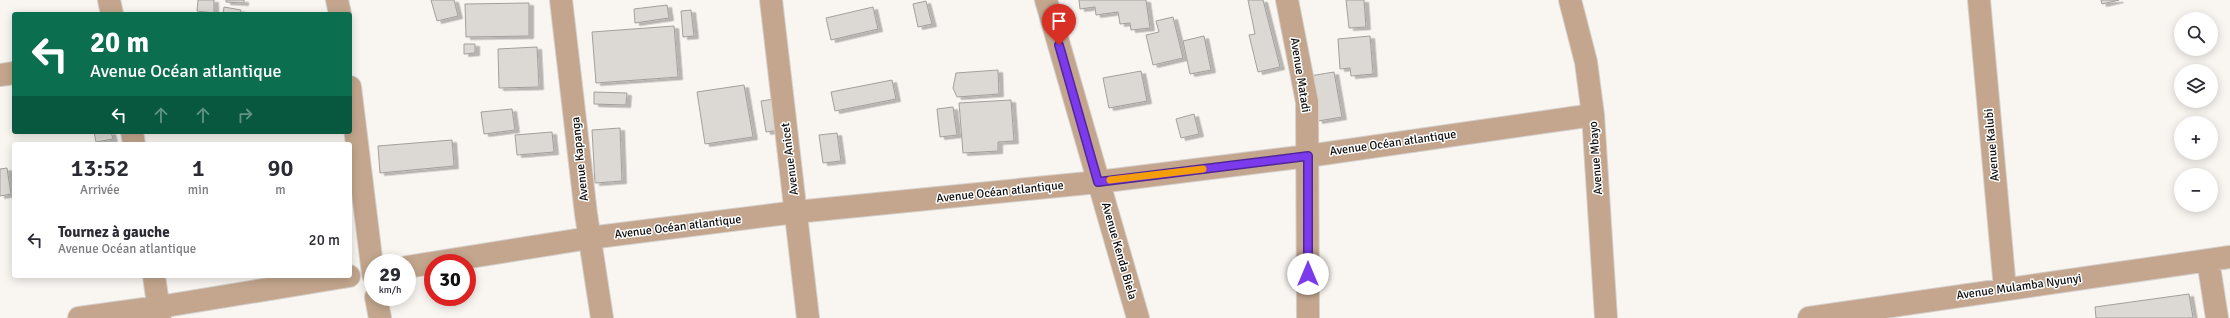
<!DOCTYPE html>
<html lang="fr">
<head>
<meta charset="utf-8">
<style>
  :root { --surface:#fff; --page:#f2f2f3; --text:#2b2b33; --muted:#7c7c81 }
  body { margin:0; font-family:Signika,sans-serif; background:var(--page); color:var(--text); height:100vh; display:flex; flex-direction:column; font-size:15px; white-space:nowrap }
  * { box-sizing:border-box; margin:0 }
  p { font-size:13px; color:var(--muted) }
  .icon { flex:none; width:22px; height:22px; fill:none; stroke:currentColor; stroke-width:2; stroke-linecap:round; stroke-linejoin:round }
  .map { position:relative; flex:1; overflow:hidden }
  .drawer { position:absolute; left:12px; top:142px; width:340px; height:136px; display:flex; flex-direction:column; background:var(--surface); border-radius:4px; box-shadow:0 2px 10px #0003 }
  .drawer>* { flex:none }
  .guide { position:absolute; left:12px; top:12px; width:340px; height:122px; border-radius:4px; box-shadow:0 2px 10px #0003; background:#0b6e4f; color:#fff; overflow:hidden }
  .controls { position:absolute; left:2174px; top:12px; display:grid; gap:8px }
  .controls a { display:grid; place-items:center; width:44px; height:44px; border-radius:50%; background:var(--surface); box-shadow:0 2px 10px #0003; font-size:20px }
  .speed { position:absolute; left:364px; top:254px; display:flex; gap:8px; font-size:20px; font-weight:700; text-align:center }
  .speed>* { display:grid; place-content:center; width:52px; height:52px; border-radius:50%; background:var(--surface); box-shadow:0 2px 10px #0003; line-height:1 }
  .speed small { font-size:10px; font-weight:400 }
  .speed .limit { border:6px solid #d22; background:#fff; color:#111 }
  .pin { position:absolute; display:grid; place-items:center; width:34px; height:34px; color:#fff; margin:-41px -17px; border-radius:50% 50% 50% 0; rotate:-45deg; box-shadow:0 0 4px #0007 }
  .pin .icon { rotate:45deg }
  .me { position:absolute; width:44px; margin:-22px; rotate:0deg; stroke-linejoin:round; filter:drop-shadow(0 0 3px #0008) }
  .turn { display:flex; align-items:center; gap:14px; height:84px; padding:0 12px; font-size:18px }
  .turn .icon { width:52px; height:52px; stroke-width:2.5 }
  .turn b { display:block; font-size:28px; line-height:34px }
  .lanes { display:flex; align-items:center; height:38px; padding:0 12px; background:#0003; justify-content:center; gap:20px; direction:ltr }
  .lanes .off { opacity:.35 }
  .eta { display:flex; justify-content:space-evenly; align-items:center; height:68px; text-align:center }
  .eta b { font-size:24px; font-weight:600; line-height:28px }
  ul { padding:0; list-style:none }
  li { display:flex; align-items:center; gap:12px; height:60px; padding:0 12px }
  li div { flex:1 }
  li b { display:block; font-size:15px }
  li em { font-style:normal }
  .map>svg:first-child { display:block }
  .building { fill:#dcd8d4; stroke:#a39f9b; filter:url(#shadow) }
  .lines { fill:none; stroke-linecap:round; stroke-linejoin:round }
  .minor-casing { stroke:#d4d0cc; stroke-width:24 }
  .minor { stroke:#c3a68d; stroke-width:22 }
  .route-casing { stroke:#51269a; stroke-width:10 }
  .route { stroke:#7c3aed; stroke-width:7 }
  .slow { stroke:#f59e0b; stroke-width:7 }
  .labels { text-anchor:middle; dominant-baseline:central; stroke-width:3; stroke-linejoin:round; paint-order:stroke }
  .street-label { font-size:12px; fill:#0f0d0c; stroke:#fff }
</style>
</head>
<body>
<div class="map">
<svg width="2230" height="318" viewBox="0 0 2230 318">
  <defs>
    <filter id="shadow"><feDropShadow dx="4.5" dy="2.5" stdDeviation="0" flood-color="#0004"/></filter>
  </defs>
  <rect width="100%" height="100%" fill="#f9f5f1"/>
  <!-- building -->
  <path class="building" d="M198 0H214V13L197 11Z
    M226 0H244V3L226 2Z
    M431 0H454L458 16 437 21Z
    M1079 0H1146L1150 28 1131 30 1130 23 1120 24 1118 12 1096 15 1095 7 1080 9Z
    M1248 0H1263L1280 67 1258 72 1249 35 1255 34Z
    M1346 0H1364L1366 27 1349 28Z
    M2101 0H2119L2102 4Z
    M926 1 932 24 918 27 913 4Z
    M529 3V36L466 37 465 4Z
    M667 5 669 18 635 23 634 9Z
    M224 7 241 10 240 14H223Z
    M873 7 878 29 831 40 826 18Z
    M691 10 694 36 683 37 681 11Z
    M1173 17 1183 58 1153 65 1146 35 1159 32 1156 21Z
    M674 26 678 77 596 83 592 32Z
    M1204 36 1211 70 1190 74 1183 41Z
    M1370 36 1373 74 1351 76 1350 68 1340 69 1338 39Z
    M464 44H475V53L464 54Z
    M537 47 539 87 499 88 498 49Z
    M998 70 999 94 957 97 953 88 956 73Z
    M1141 71 1147 101 1109 108 1103 78Z
    M1334 72 1342 117 1318 121 1310 76Z
    M892 80 896 99 835 111 831 92Z
    M744 85 753 137 705 144 697 92Z
    M594 92 627 93 626 105 594 104Z
    M781 98 786 129 766 132 761 101Z
    M1011 100 1014 141 998 142V151L963 153 959 103Z
    M953 107 957 135 940 137 937 109Z
    M512 109 515 130 484 134 481 112Z
    M1194 114 1199 134 1181 138 1176 119Z
    M620 128 622 181 595 183 592 130Z
    M94 132H111L113 139 96 142Z
    M552 132 554 152 517 155 515 135Z
    M837 133 841 161 823 163 819 135Z
    M452 140 454 166 380 173 378 146Z
    M7 168 11 194 0 196V169Z
    M2189 294 2193 318H2096L2095 307Z"/>
  <g class="lines">
    <!-- minor casing -->
    <g class="minor-casing">
      <path id="minor" d="M109 0 112 14
        M337 0 340 14
        M561 0 586 214 602 318
        M771 0 808 318
        M1046 0 1138 318
        M1287 0 1307 102 1308 318
        M1570 0 1586 62 1593 115 1606 318
        M1979 0 2005 289
        M0 75 14 73
        M350 87 373 274
        M132 132 134 144
        M2208 260 2217 318
        M407 267 589 238 796 212 1098 182 1308 156 1593 115
        M154 276 160 318
        M376 297 380 318
        M79 318 159 307 349 276
        M1809 318 2230 257"/>
    </g>
    <!-- minor -->
    <use href="#minor" class="minor"/>
  </g>
  <g class="lines">
    <!-- route casing -->
    <g class="route-casing">
      <path id="route" d="M1059 45 1098 182 1308 156V274"/>
    </g>
    <!-- route -->
    <use href="#route" class="route"/>
    <!-- slow -->
    <path class="slow" d="M1110 180 1203 169"/>
  </g>
  <g class="labels">
    <!-- street labels -->
    <g class="street-label">
      <text transform="translate(1300 75) rotate(81)">Avenue Matadi</text>
      <text transform="translate(1393 143) rotate(-8)">Avenue Océan atlantique</text>
      <text transform="translate(1992 145) rotate(-95)">Avenue Kalubi</text>
      <text transform="translate(1596 158) rotate(-94)">Avenue Mbayo</text>
      <text transform="translate(580 159) rotate(-96)">Avenue Kapanga</text>
      <text transform="translate(790 159) rotate(-97)">Avenue Anicet</text>
      <text transform="translate(1000 192) rotate(-6)">Avenue Océan atlantique</text>
      <text transform="translate(678 227) rotate(-7)">Avenue Océan atlantique</text>
      <text transform="translate(1119 251) rotate(74)">Avenue Kenda Biela</text>
      <text transform="translate(2019 287) rotate(-8)">Avenue Mulamba Nyunyi</text>
    </g>
  </g>
</svg>
<div class="controls">
<a><svg class="icon" aria-label="search" viewBox="0 0 24 24"><circle cx="10" cy="10" r="6"/><path d="M15 15l6 6"/></svg></a>
<a><svg class="icon" aria-label="layers" viewBox="0 0 24 24"><path d="M12 4l9 5-9 5-9-5zM3 14l9 5 9-5"/></svg></a>
<a>+</a>
<a>−</a>
</div>
<div class="speed"><div>29<small>km/h</small></div><div class="limit">30</div></div>
<div class="pin" style="left:1059px;top:45px;background:#d93025"><svg class="icon" aria-label="arrive" viewBox="0 0 24 24"><path d="M6 21V4h12l-3 4 3 4H6"/></svg></div>
<svg class="me" style="left:1308px;top:274px" viewBox="-20 -20 40 40"><circle r="19" fill="#fff"/><path d="M0-13L10 11 0 6-10 11z" fill="#7c3aed"/></svg>
<div class="guide">
<div class="turn"><svg class="icon" aria-label="left" viewBox="0 0 24 24"><path d="M17 20v-9H6M10 6l-5 5 5 5"/></svg><div><b>20 m</b>Avenue Océan atlantique</div></div>
<div class="lanes"><svg class="icon" aria-label="left" viewBox="0 0 24 24"><path d="M17 20v-9H6M10 6l-5 5 5 5"/></svg><svg class="icon off" aria-label="ahead" viewBox="0 0 24 24"><path d="M12 20V5M6 11l6-6 6 6"/></svg><svg class="icon off" aria-label="ahead" viewBox="0 0 24 24"><path d="M12 20V5M6 11l6-6 6 6"/></svg><svg class="icon off" aria-label="right" viewBox="0 0 24 24"><path d="M7 20v-9h11M14 6l5 5-5 5"/></svg></div>
</div>
<section class="drawer">
<div class="eta">
<div><b>13:52</b><p>Arrivée</p></div>
<div><b>1</b><p>min</p></div>
<div><b>90</b><p>m</p></div>
</div>
<ul>
<li><svg class="icon" aria-label="left" viewBox="0 0 24 24"><path d="M17 20v-9H6M10 6l-5 5 5 5"/></svg><div><b>Tournez à gauche</b><p>Avenue Océan atlantique</p></div><em>20 m</em></li>
</ul>
</section>
</div>
</body>
</html>
